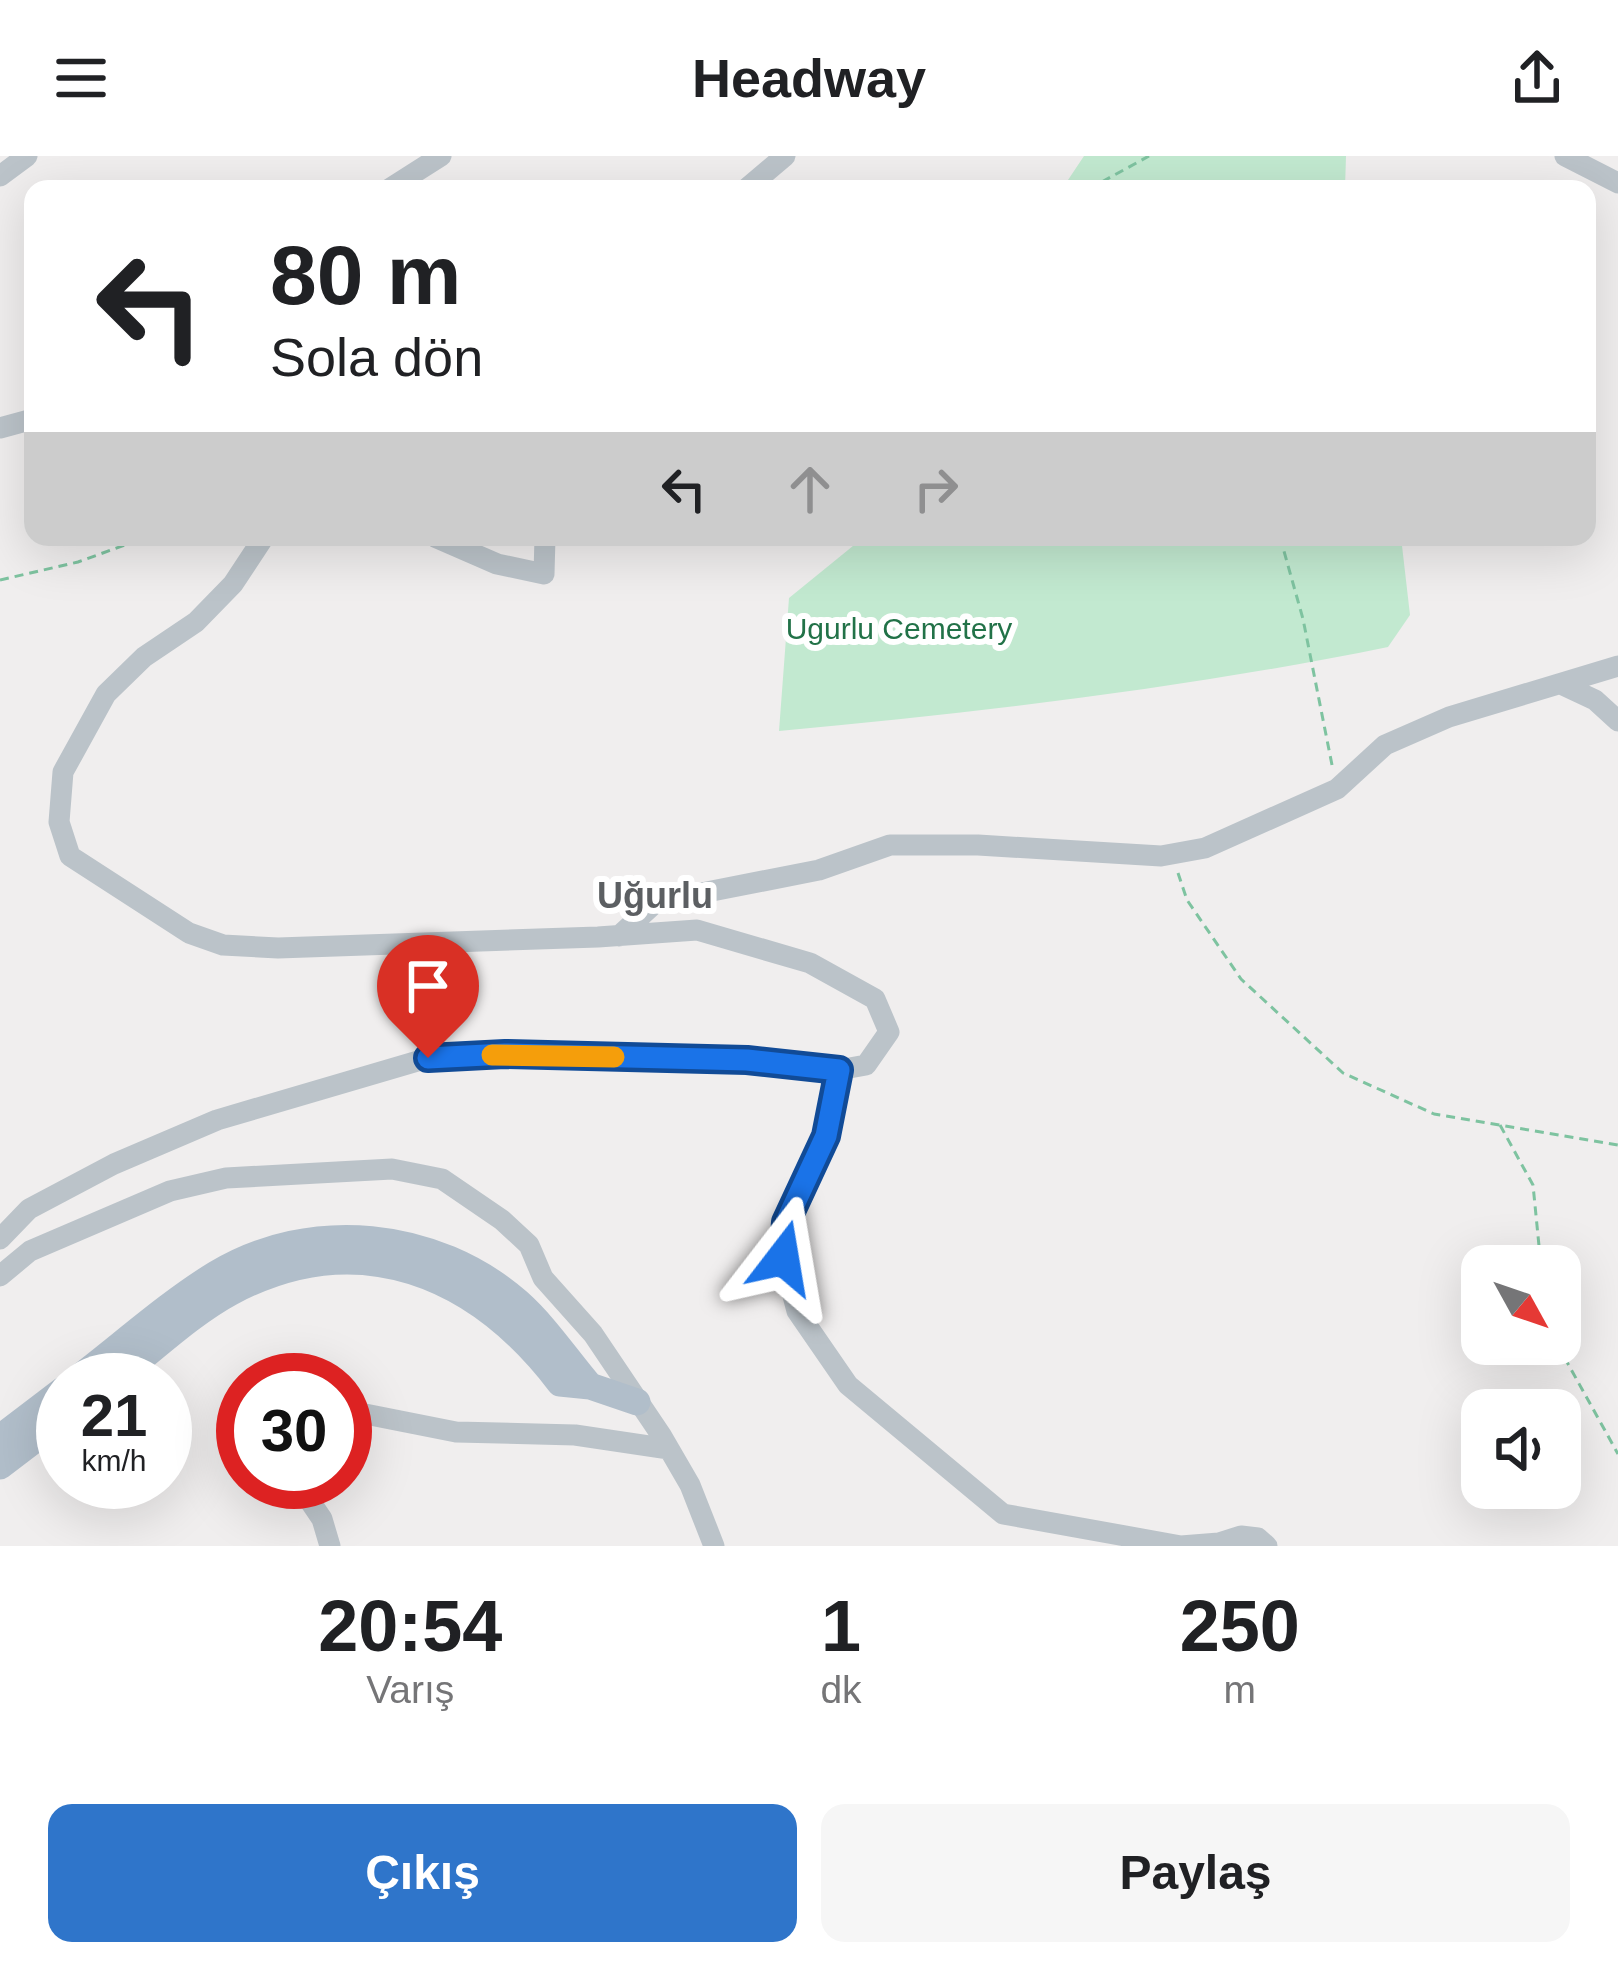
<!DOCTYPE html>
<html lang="tr">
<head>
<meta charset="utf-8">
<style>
  :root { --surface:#fff; --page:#f6f6f6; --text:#202124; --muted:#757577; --accent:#2f75ca }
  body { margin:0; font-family:Helvetica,sans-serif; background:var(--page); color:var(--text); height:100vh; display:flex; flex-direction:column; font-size:45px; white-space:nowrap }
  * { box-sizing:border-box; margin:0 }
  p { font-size:39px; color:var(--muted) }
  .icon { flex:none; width:66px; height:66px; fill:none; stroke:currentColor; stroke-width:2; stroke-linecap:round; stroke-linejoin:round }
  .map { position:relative; height:1390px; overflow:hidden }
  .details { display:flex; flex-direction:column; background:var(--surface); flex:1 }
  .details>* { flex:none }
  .hud { position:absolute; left:24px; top:24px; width:1572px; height:366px; border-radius:24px; box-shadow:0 12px 48px #0002; background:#fff; color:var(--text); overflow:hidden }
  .needle { width:78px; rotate:130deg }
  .fabs { position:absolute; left:1461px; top:1089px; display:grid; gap:24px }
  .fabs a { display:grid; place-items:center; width:120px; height:120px; border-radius:24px; background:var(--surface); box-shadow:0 12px 48px #0002; font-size:60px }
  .speed { position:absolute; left:36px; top:1197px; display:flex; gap:24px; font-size:60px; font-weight:700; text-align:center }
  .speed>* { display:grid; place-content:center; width:156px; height:156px; border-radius:50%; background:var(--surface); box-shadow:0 12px 48px #0002; line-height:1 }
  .speed small { font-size:30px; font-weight:400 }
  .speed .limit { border:18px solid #d22; background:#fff; color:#111 }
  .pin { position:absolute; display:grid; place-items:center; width:102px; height:102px; color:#fff; margin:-123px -51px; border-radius:50% 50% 50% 0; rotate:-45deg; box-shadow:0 0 12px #0007 }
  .pin .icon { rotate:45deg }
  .me { position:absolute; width:132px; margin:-66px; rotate:14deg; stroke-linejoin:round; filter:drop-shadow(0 0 9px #0008) }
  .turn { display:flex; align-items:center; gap:42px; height:252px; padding:0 48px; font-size:54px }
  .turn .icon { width:156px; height:156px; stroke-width:2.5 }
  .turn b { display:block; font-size:84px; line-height:102px }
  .lanes { display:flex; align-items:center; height:114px; padding:0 48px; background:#0003; justify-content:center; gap:60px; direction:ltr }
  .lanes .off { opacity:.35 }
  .eta { display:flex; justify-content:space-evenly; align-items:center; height:204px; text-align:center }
  .eta b { font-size:72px; font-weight:800; line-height:84px }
  .primary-button { display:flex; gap:24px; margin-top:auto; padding:24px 48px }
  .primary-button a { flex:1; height:138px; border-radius:24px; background:var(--accent); color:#fff; font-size:48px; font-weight:800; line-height:138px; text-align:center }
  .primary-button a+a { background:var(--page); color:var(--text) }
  header { display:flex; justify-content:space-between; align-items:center; height:156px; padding:0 48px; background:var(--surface); font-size:54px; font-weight:800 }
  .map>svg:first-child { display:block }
  .green { fill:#c2e9d0 }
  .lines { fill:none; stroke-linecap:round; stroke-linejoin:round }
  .path { stroke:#7ec3a0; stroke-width:3; stroke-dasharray:9 6; stroke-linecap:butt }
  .minor { stroke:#bbc3c9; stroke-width:21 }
  .major { stroke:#b1beca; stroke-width:27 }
  .route-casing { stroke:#114b97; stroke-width:30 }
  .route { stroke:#1a73e8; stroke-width:21 }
  .slow { stroke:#f59e0b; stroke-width:21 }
  .labels { text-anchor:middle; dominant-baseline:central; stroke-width:12; stroke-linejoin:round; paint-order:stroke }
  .park-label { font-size:30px; fill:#227248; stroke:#fff }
  .quarter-label { font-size:36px; font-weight:bold; fill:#5c5f62; stroke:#fff }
</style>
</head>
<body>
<header><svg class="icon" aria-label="menu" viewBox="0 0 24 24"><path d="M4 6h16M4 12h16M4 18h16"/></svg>Headway<svg class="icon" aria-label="share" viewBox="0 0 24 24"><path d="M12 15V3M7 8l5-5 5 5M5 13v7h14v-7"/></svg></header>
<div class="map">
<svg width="1618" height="1390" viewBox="0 0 1618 1390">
  <rect width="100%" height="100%" fill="#f0eeee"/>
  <!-- green -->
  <path class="green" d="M1084 0H1346L1345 33H1062Z
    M864 381H1401L1410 459 1388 491C1187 532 983 556 779 575L789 442Z"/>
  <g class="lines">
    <!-- path -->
    <path class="path" d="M1089 33 1149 0
      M1280 381 1303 463 1333 614
      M0 424 78 406 147 381
      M1178 717 1187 744 1241 823 1343 917 1434 958 1618 989
      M1500 969 1533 1029 1541 1110
      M1557 1188 1618 1298"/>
    <!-- minor -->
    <path class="minor" d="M1565 0 1618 27
      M0 20 27 0
      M389 33 441 0
      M746 33 785 0
      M0 272 33 263
      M435 381 497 408 544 418 545 381
      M1563 529 1595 544 1618 565
      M619 780 656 746 819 714 890 689H978L1161 700 1205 692 1337 633 1385 589 1449 561 1618 510
      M839 914 827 980 786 1066 783 1102 797 1155 848 1229 1003 1358 1181 1390 1219 1387 1241 1380 1258 1382 1267 1390
      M0 1083 29 1053 114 1008 217 964 428 902 505 898 747 905 833 915 866 909 889 876 875 843 810 807 697 774 598 781 278 792 223 789 189 777 70 700 59 666 63 616 106 538 144 501 196 466 233 428 264 381
      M0 1120 30 1095 170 1035 226 1022 392 1013 442 1023 502 1064 529 1089 543 1122 593 1178 661 1279 690 1329 714 1390
      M345 1254 456 1276 575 1279 669 1293
      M297 1326 322 1363 330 1390"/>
    <!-- major -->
    <path class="major" d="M76 1224C122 1189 167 1148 216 1118 310 1061 436 1074 518 1146 546 1171 566 1202 590 1230
      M114 1224C151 1196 190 1158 231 1136 359 1068 477 1118 560 1227L590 1230 637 1246
      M0 1282 63 1234
      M0 1310 63 1262"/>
  </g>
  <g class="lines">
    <!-- route casing -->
    <g class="route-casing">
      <path id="route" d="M428 902 505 898 747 904 839 914 826 980 786 1066 783 1102"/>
    </g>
    <!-- route -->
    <use href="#route" class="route"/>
    <!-- slow -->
    <path class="slow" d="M492 899 614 901"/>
  </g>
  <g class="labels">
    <!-- park labels -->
    <g class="park-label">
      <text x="899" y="472">Ugurlu Cemetery</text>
    </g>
    <!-- quarter labels -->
    <g class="quarter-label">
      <text x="655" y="739">Uğurlu</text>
    </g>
  </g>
</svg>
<div class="fabs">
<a><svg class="needle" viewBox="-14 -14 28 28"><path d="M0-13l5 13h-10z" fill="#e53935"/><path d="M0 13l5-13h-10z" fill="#757577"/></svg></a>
<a><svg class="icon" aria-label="sound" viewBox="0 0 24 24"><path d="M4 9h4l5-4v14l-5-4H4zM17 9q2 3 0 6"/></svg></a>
</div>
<div class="speed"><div>21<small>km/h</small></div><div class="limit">30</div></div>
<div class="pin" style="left:428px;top:902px;background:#d93025"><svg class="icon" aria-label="arrive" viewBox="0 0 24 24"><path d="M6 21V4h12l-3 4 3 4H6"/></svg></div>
<svg class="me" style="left:783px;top:1102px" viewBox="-20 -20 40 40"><path d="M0-17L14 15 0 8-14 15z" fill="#1a73e8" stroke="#fff" stroke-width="4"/></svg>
<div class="hud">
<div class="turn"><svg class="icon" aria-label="left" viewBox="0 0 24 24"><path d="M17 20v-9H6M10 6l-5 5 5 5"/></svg><div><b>80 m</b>Sola dön</div></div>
<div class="lanes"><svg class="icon" aria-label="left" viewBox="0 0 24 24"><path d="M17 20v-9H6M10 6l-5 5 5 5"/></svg><svg class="icon off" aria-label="ahead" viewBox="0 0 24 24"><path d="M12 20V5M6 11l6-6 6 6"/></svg><svg class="icon off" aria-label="right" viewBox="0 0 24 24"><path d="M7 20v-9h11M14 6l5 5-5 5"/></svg></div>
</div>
</div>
<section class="details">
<div class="eta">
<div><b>20:54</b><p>Varış</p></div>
<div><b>1</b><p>dk</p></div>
<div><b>250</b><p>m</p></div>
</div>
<div class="primary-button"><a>Çıkış</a><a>Paylaş</a></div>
</section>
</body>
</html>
